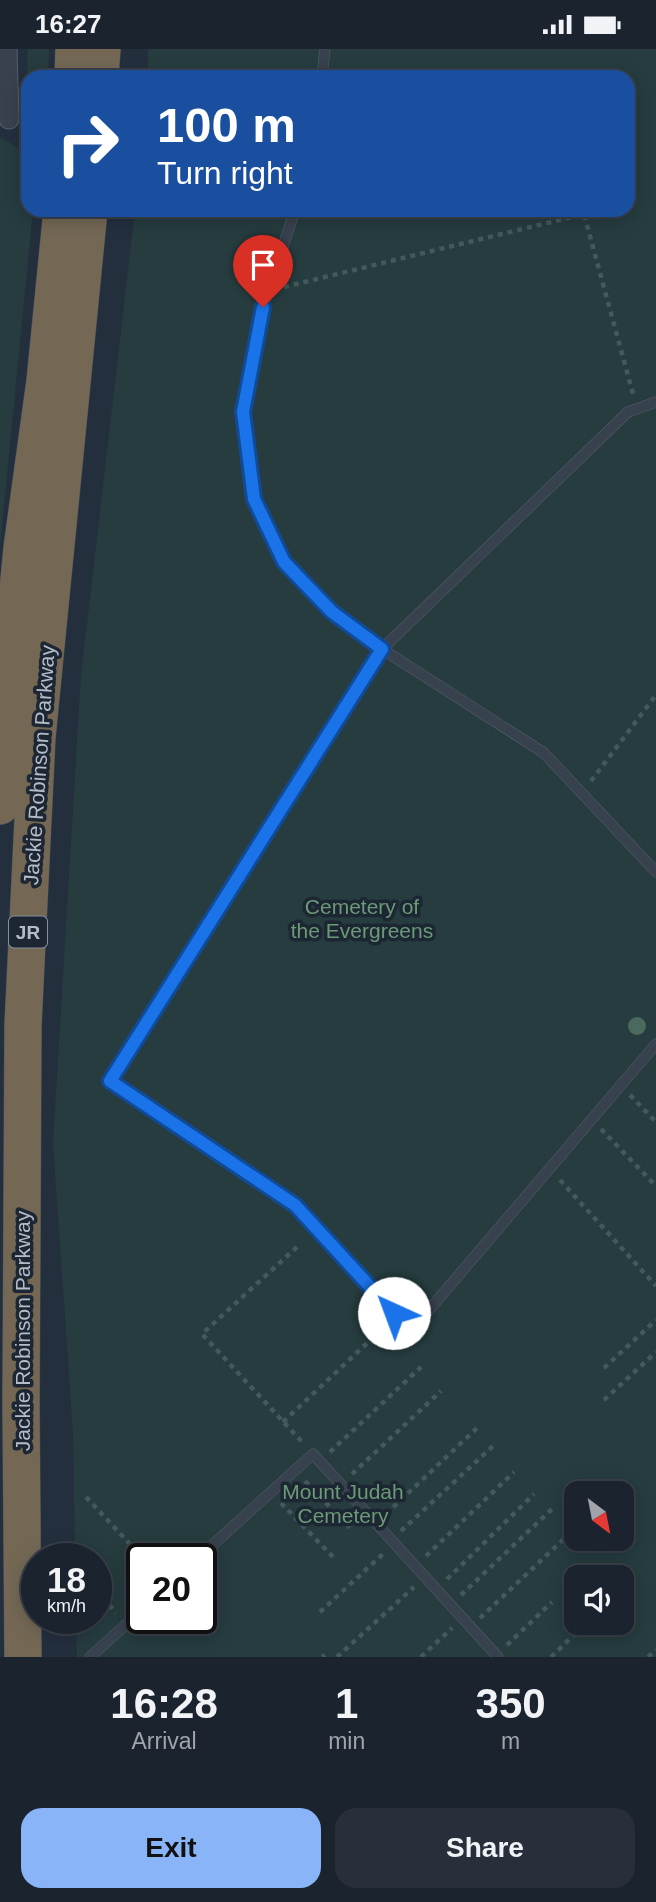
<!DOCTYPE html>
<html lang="en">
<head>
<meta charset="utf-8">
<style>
  :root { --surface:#1b232e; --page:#282f3a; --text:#f1f3f6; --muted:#a0a4aa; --line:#39404a; --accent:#8ab4f8 }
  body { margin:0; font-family:Arial,sans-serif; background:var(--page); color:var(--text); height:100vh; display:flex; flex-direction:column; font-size:26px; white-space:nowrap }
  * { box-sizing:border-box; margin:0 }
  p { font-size:23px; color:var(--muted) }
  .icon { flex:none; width:38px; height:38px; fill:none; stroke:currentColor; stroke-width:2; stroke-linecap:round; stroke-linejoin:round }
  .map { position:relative; height:1608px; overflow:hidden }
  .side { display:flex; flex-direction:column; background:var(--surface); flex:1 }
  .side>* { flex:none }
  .top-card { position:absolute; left:21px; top:21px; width:614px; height:147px; border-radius:21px; box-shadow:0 4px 18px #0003,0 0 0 2px var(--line); background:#1a4fa0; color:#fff; overflow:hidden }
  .needle { width:46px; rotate:148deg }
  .tools { position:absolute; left:564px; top:1432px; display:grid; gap:14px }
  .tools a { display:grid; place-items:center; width:70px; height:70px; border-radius:14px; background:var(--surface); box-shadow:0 4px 18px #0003,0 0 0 2px var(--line); font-size:35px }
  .speed { position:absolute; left:21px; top:1494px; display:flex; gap:14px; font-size:35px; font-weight:700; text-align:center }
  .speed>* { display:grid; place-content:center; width:91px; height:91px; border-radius:50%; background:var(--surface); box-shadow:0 4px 18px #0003,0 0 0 2px var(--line); line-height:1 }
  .speed small { font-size:18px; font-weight:400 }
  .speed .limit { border:4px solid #111; border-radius:10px; background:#fff; color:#111 }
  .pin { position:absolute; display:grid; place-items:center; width:60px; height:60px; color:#fff; margin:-72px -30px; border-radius:50% 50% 50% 0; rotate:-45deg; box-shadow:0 0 7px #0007 }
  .pin .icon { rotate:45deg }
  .me { position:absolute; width:77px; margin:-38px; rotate:317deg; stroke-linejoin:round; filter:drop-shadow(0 0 5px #0008) }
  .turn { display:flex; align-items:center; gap:24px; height:147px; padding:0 21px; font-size:32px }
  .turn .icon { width:91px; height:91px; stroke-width:2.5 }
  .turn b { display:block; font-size:49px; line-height:60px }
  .eta { display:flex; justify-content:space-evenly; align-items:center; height:119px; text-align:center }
  .eta b { font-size:42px; font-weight:600; line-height:49px }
  .primary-button { display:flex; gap:14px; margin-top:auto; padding:14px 21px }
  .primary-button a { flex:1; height:80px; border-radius:21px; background:var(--accent); color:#111; font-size:28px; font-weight:600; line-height:80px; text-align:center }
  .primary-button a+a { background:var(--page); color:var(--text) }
  .status { display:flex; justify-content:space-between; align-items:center; height:49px; padding:0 35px; background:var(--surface); direction:ltr }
  .status svg { height:19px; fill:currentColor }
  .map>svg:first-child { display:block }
  .green { fill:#263c3f; fill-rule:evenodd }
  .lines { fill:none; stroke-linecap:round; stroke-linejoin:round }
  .service-casing { stroke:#565f6c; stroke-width:11 }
  .minor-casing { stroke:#565f6c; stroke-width:21 }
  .motorway-casing { stroke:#434c59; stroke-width:38 }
  .path { stroke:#44595c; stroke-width:4.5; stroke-dasharray:5 5; stroke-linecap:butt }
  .service { stroke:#38414e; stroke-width:10 }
  .minor { stroke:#38414e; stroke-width:19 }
  .motorway { stroke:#746855; stroke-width:37 }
  .tree { fill:#4b6a5d }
  .route-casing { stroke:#114b97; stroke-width:18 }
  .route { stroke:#1a73e8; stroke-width:12 }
  .labels { text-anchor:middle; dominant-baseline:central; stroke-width:7; stroke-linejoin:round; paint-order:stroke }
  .shield { fill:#1d2633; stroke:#878f9c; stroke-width:2 }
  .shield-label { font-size:19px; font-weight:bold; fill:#b4bcc9 }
  .street-label { font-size:21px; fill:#b4bcc9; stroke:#1d2633 }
  .park-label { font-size:21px; fill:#6b9a76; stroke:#1d2633 }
</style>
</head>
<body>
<div class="status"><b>16:27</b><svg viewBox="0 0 49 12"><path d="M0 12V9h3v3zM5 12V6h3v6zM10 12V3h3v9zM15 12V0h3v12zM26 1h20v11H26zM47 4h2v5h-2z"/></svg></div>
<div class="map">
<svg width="656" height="1608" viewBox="0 0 656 1608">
  <rect width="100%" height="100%" fill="#242f3e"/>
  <!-- green -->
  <path class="green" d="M27 0H49L48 28H28V63Z
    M148 0H656V1608H77L76 1570H96V1510H75L73 1384 53 1094 81 626 135 161H628V28H148ZM576 1444H621V1489H576ZM142 1510H201V1570H142ZM576 1528H621V1573H576Z
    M0 88 28 105V161H33L0 497Z"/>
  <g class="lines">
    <!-- service casing -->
    <g class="service-casing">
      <path id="service" d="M322 28 325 0
        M295 161 263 258 243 363 254 450 283 514 332 563 382 600 544 704 656 823
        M656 353 628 363 382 600 110 1032 295 1156 411 1282 656 995
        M197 1510 313 1405 498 1608
        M90 1608 142 1561"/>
    </g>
    <!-- minor casing -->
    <g class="minor-casing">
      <path id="minor" d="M7 0 9 70"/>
    </g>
    <!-- motorway casing -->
    <g class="motorway-casing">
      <path id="motorway" d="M73 28 74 0
        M100 28 102 0
        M0 757 2 708 22 499 45 332 62 161
        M23 1608 21 1355 23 976 37 688 89 161"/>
    </g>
    <!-- path -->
    <path class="path" d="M284 238 584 165 633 345
      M591 732 656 646
      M630 1046 656 1073
      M601 1080 656 1137
      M560 1131 656 1237
      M297 1198 202 1285 303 1394
      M604 1319 656 1271
      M604 1351 656 1303
      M283 1373 380 1282
      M330 1403 421 1318
      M352 1425 441 1342
      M305 1432 351 1480
      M86 1448 144 1510
      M281 1454 334 1509
      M386 1465 477 1379
      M401 1482 493 1397
      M426 1507 514 1423
      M447 1530 534 1445
      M96 1541 116 1564
      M621 1541 627 1535
      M461 1546 552 1460
      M320 1563 383 1505
      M480 1569 566 1488
      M507 1596 552 1553
      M322 1608 325 1606
      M337 1608 414 1538
      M421 1608 452 1579
      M551 1608 587 1573
      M648 1608 656 1601"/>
    <!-- service -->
    <use href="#service" class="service"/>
    <!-- minor -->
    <use href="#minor" class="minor"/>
    <!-- motorway -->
    <use href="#motorway" class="motorway"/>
  </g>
  <!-- trees -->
  <circle class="tree" cx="637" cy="977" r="9"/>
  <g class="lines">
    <!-- route casing -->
    <g class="route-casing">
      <path id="route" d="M263 258 243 363 254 450 284 513 332 563 382 600 110 1032 295 1156 394 1264"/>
    </g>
    <!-- route -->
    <use href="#route" class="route"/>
  </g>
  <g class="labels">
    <!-- shield labels -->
    <rect class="shield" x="9" y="867.5" width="38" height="31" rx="5"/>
    <g class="shield-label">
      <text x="28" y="883">JR</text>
    </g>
    <!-- street labels -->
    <g class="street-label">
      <text transform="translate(39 716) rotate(-86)">Jackie Robinson Parkway</text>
      <text transform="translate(22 1282) rotate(-90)">Jackie Robinson Parkway</text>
    </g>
    <!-- park labels -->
    <g class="park-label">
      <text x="362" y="857">Cemetery of<tspan x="362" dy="24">the Evergreens</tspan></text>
      <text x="343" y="1442">Mount Judah<tspan x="343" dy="24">Cemetery</tspan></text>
    </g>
  </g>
</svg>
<div class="tools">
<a><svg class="needle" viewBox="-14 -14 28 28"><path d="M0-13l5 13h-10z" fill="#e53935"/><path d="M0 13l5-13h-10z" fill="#a0a4aa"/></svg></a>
<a><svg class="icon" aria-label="sound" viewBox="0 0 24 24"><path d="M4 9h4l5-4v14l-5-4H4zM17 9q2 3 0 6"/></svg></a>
</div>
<div class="speed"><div>18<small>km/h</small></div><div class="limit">20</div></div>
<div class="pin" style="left:263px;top:258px;background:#d93025"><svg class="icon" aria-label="arrive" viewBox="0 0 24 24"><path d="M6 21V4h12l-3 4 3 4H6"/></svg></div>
<svg class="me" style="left:394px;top:1264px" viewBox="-20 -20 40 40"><circle r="19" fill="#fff"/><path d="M0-13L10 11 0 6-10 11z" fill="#1a73e8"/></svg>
<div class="top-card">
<div class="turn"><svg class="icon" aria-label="right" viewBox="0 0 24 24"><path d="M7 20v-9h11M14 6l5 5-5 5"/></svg><div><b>100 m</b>Turn right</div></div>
</div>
</div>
<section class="side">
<div class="eta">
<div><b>16:28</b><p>Arrival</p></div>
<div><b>1</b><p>min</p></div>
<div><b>350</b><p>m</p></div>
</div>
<div class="primary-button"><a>Exit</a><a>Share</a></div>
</section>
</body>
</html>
